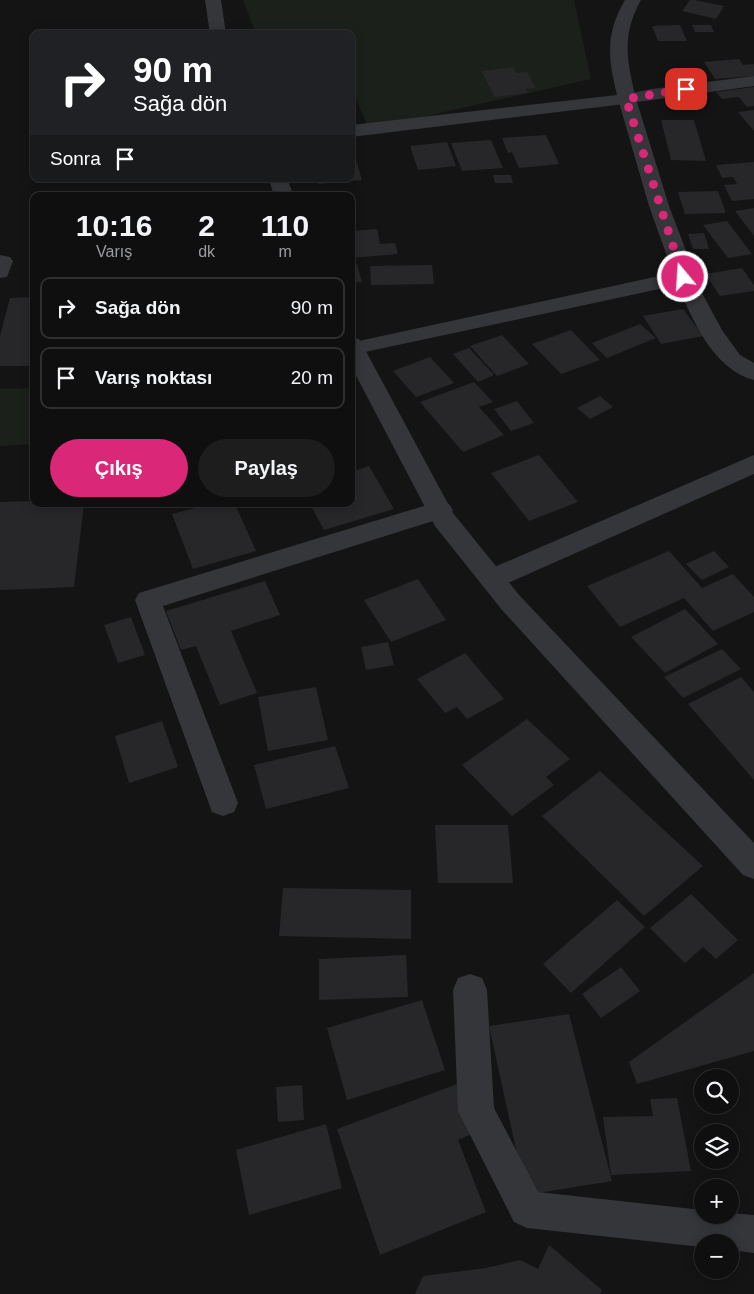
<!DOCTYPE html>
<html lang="tr">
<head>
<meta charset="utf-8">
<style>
  :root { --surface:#0f0f10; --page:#1d1d1e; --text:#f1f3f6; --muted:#9b9c9f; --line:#2f2f30; --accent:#db2777 }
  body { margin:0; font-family:Helvetica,sans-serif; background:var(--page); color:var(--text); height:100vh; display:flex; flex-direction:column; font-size:19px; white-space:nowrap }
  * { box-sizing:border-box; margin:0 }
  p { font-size:16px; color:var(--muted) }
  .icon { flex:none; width:28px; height:28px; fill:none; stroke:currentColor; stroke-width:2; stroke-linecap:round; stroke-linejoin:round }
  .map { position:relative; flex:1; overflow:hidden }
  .details { position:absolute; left:30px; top:192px; width:325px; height:315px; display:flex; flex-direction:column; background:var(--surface); border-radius:10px; box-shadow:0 2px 12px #0003,0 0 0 1px var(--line) }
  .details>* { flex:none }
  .top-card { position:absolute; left:30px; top:30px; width:325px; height:152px; border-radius:10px; box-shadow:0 2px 12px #0003,0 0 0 1px var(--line); background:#202124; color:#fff; overflow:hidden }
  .tools { position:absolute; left:694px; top:1069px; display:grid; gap:10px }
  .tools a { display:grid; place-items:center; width:45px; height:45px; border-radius:50%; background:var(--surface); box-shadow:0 2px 12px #0003,0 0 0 1px var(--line); font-size:25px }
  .pin { position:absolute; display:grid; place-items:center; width:42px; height:42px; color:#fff; margin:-21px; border-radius:10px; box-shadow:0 2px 8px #0006 }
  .me { position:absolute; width:55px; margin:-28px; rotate:342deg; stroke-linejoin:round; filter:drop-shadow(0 0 4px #0008) }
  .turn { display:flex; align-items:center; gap:18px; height:105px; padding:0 20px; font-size:22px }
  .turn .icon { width:65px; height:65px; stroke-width:2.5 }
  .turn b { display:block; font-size:35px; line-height:42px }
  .then { display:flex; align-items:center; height:48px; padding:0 20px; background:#0003; gap:10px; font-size:19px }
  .eta { display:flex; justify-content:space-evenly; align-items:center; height:85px; text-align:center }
  .eta b { font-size:30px; font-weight:700; line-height:35px }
  .action { display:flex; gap:10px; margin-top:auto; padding:10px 20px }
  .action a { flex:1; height:58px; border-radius:30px; background:var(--accent); color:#fff; font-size:20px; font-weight:700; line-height:58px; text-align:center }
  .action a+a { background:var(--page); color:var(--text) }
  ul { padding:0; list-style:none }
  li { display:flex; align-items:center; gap:15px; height:62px; margin:0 10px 8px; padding:0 10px; border:2px solid var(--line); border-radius:10px }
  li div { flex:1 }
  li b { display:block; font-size:19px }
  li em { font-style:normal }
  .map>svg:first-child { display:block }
  .green { fill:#1b201b }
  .building { fill:#272729 }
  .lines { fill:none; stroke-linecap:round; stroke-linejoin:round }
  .minor { fill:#35363a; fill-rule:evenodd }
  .tertiary { fill:#35363a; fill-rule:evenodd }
  .route { stroke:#db2777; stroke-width:9; stroke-dasharray:0 16.2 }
</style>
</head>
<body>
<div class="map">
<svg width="754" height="1294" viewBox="0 0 754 1294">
  <rect width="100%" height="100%" fill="#141415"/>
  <!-- green -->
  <path class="green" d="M243 0H574L591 79 369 129 351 87V34H256Z
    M34 388V444L0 446V389Z"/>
  <!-- building -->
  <path class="building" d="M690 0H694L724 6 716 19 682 11Z
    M680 25 687 41H658L652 26Z
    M692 25H711L714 32H695Z
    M739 59 743 65 754 64V76L715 79 704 62Z
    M513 67 516 73 527 72 536 88 526 89 528 93 495 97 481 71Z
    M754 87V106L747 107 739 97 722 99 716 92Z
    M754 110V131L738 112Z
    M661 120H694L706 161 671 160Z
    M546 135 559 164 519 168 512 152 508 153 502 138Z
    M491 140 503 168 462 171 451 143Z
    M447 142 456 166 418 170 410 146Z
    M351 153H354L362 180 319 184 317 179H351Z
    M754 162V199L732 201 724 185 737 184 733 177 722 178 716 165Z
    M493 175H511L513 183H495Z
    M718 191 726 213 685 214 678 192Z
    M754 208V236L735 211Z
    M727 221 752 254 728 258 703 225Z
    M377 229 380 244 395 243 398 254 351 258V231Z
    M704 233 709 249H693L688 234Z
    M357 264 362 282 351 283V265Z
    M432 265 434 284 371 285 370 266Z
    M742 268 754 285V291L720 296 705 274Z
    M34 297V366H0V336L10 298Z
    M683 309 703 336 661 344 643 316Z
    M640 324 656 338 607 358 592 343Z
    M571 330 600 360 561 374 532 344Z
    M502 335 529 364 497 376 470 346Z
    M469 348 494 375 478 382 453 354Z
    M430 357 454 383 416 397 393 371Z
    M474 382 493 402 479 407 504 435 463 452 420 402Z
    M600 396 613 407 590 419 577 408Z
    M517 401 534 423 511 431 494 409Z
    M539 455 578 502 529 521 491 473Z
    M369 466 394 509 324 530 310 504H351V472Z
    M34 501V504H84L74 587 0 590V502Z
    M210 504H235L256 551 193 569 172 514Z
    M669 551 702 588 733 574 754 597V612L713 631 684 598 620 627 587 586Z
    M714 551 729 567 702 580 686 564Z
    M418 579 446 620 391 642 364 600Z
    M265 581 280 615 231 631 257 693 220 705 196 646 181 650 166 611Z
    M685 609 718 644 665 673 631 637Z
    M131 617 145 655 118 663 104 625Z
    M388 642 394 665 366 670 361 647Z
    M722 649 741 669 683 698 664 677Z
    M465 653 504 699 467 719 457 707 445 713 417 679Z
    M741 677 754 692V780L688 704Z
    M316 687 328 740 268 751 258 697Z
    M527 719 570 759 546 777 554 785 512 816 462 765Z
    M162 721 178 767 129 783 115 736Z
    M335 746 349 788 266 809 254 765Z
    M600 771 703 866 644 916 542 816Z
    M435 825H508L513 883H438Z
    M283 888 411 890V939L279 936Z
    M691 894 738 940 716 959 703 947 685 963 650 928Z
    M617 900 645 927 571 993 543 964Z
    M406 955 408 997 319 1000V959Z
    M621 967 640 991 601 1018 582 994Z
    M754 973V1051L637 1084 629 1062Z
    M422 1000 445 1070 347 1100 327 1028Z
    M569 1014 612 1181 526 1195 489 1026Z
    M457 1084 476 1132 458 1140 486 1212 380 1255 337 1129Z
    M302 1085 304 1120 278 1122 276 1087Z
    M677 1098 691 1171 611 1175 603 1117 653 1116 650 1099Z
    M326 1124 342 1188 249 1215 236 1150Z
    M549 1245 602 1290 600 1294H415L423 1276 486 1268 520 1260 538 1269Z"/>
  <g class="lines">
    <!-- minor -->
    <path class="minor" d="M754 76V86L637 102 669 206 703 295 722 330 740 355 754 363V380C714 370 692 320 678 285L351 355V343L354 342 673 273 649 206 618 99 621 95 652 89Z
      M0 255 10 257 13 261 7 277 0 278Z
      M754 455V474L501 586 492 589 483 586 479 579 483 572Z
      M440 501 449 504 453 510 449 516 163 606 238 803 234 812 223 816 212 812 135 600 139 593Z
      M470 974 482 978 487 990 494 1108 538 1192 702 1210V1215H730V1213L754 1215V1253L730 1250V1242H702V1247L527 1228 514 1222 458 1111 453 990 458 978Z"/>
    <!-- tertiary -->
    <path class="tertiary" d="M205 0H221L226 34H210Z
      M625 0H641C621 36 627 61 636 99L633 103 351 137V125L617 95C608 58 605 34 625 0Z
      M269 179H287L294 196H274Z
      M351 337 359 339 362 344 453 513 520 596 754 843V879L743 875 502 610 435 526 351 366Z"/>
  </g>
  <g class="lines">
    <!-- route -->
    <path class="route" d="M683 277 626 99 686 89"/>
  </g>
</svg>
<div class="tools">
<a><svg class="icon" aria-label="search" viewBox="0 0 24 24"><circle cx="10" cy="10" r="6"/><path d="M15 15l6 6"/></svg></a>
<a><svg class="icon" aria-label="layers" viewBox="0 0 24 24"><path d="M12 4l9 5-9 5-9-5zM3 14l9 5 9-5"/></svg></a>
<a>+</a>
<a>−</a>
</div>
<div class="pin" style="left:686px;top:89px;background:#d93025"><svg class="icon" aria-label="arrive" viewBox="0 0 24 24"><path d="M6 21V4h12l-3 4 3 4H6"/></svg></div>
<svg class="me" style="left:683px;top:277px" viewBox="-20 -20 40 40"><circle r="17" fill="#db2777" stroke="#fff" stroke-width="3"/><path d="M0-11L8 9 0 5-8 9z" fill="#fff"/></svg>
<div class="top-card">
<div class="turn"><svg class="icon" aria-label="right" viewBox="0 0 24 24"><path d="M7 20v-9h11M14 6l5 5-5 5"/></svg><div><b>90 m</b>Sağa dön</div></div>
<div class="then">Sonra<svg class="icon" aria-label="arrive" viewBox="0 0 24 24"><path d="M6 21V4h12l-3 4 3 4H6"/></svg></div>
</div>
<section class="details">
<div class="eta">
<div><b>10:16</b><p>Varış</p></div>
<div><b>2</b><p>dk</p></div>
<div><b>110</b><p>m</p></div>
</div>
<ul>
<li><svg class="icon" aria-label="right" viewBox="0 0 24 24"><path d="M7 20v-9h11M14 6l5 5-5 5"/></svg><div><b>Sağa dön</b></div><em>90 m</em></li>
<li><svg class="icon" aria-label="arrive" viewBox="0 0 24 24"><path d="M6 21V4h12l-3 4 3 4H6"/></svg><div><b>Varış noktası</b></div><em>20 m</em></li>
</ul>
<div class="action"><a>Çıkış</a><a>Paylaş</a></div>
</section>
</div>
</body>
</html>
